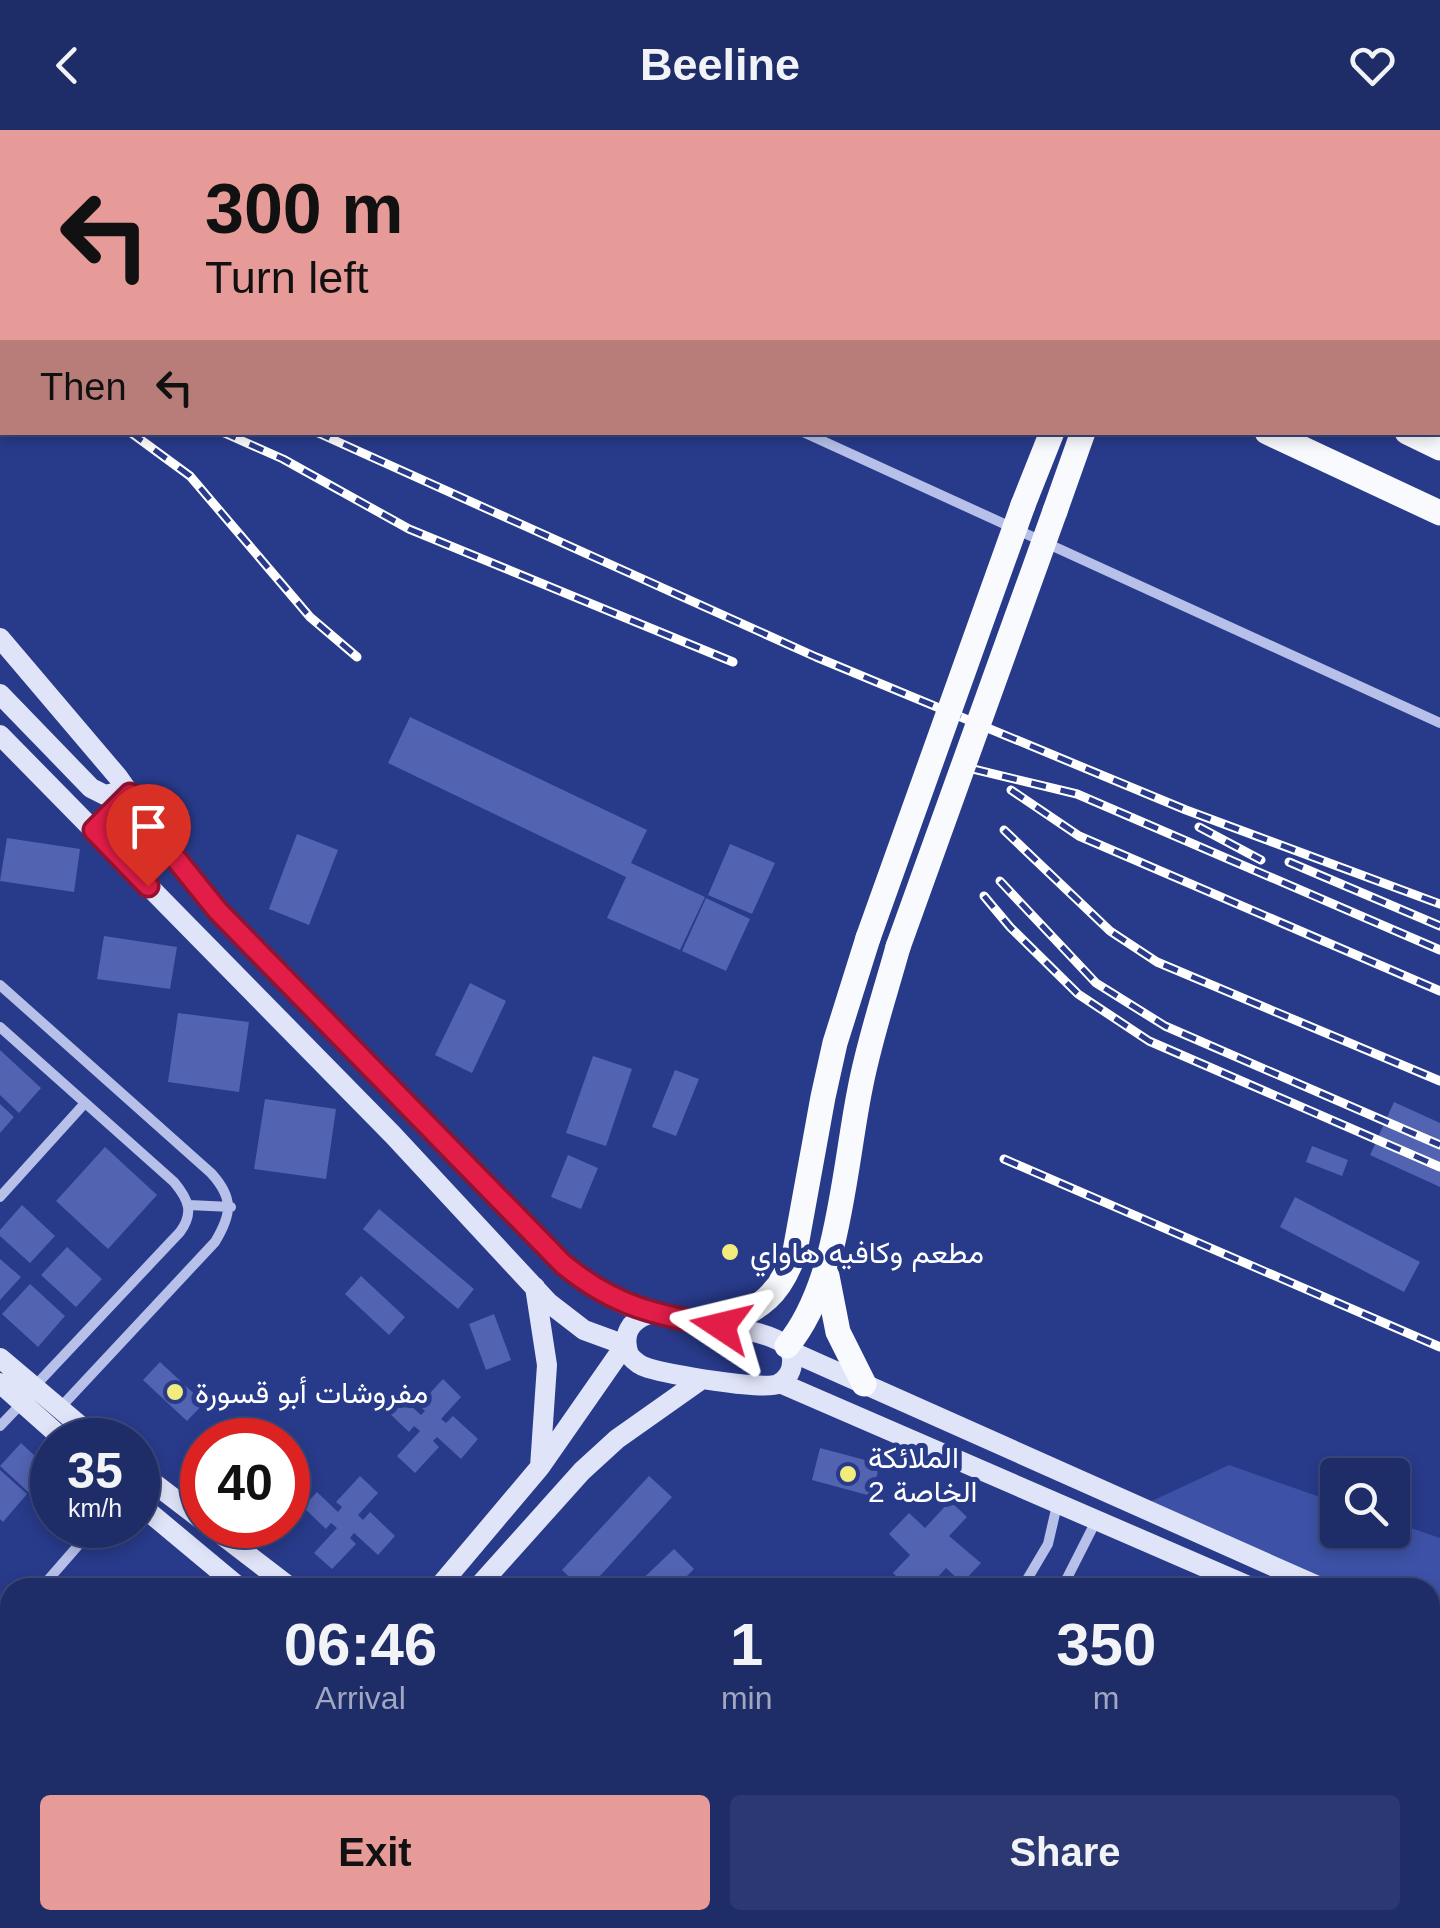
<!DOCTYPE html>
<html lang="en">
<head>
<meta charset="utf-8">
<style>
  :root { --surface:#1e2c68; --page:#2b3871; --text:#f1f3f6; --muted:#a1a7c0; --line:#3c487c; --accent:#e69b98 }
  body { margin:0; font-family:Helvetica,Vazirmatn,sans-serif; background:var(--page); color:var(--text); height:100vh; display:flex; flex-direction:column; font-size:38px; white-space:nowrap }
  * { box-sizing:border-box; margin:0 }
  p { font-size:32px; color:var(--muted) }
  .icon { flex:none; width:55px; height:55px; fill:none; stroke:currentColor; stroke-width:2; stroke-linecap:round; stroke-linejoin:round }
  .map { position:relative; flex:1; overflow:hidden }
  .details { position:absolute; left:0px; top:1448px; width:1440px; height:352px; display:flex; flex-direction:column; background:var(--surface); border-radius:30px 30px 0 0; box-shadow:0 5px 15px #0003,0 0 0 2px var(--line) }
  .details>* { flex:none }
  .top-card { position:absolute; left:0px; top:0px; width:1440px; height:305px; box-shadow:0 5px 15px #0003,0 0 0 2px var(--line); background:#e69b98; color:#111; overflow:hidden }
  .fabs { position:absolute; left:1320px; top:1328px; display:grid; gap:20px }
  .fabs a { display:grid; place-items:center; width:90px; height:90px; border-radius:10px; background:var(--surface); box-shadow:0 5px 15px #0003,0 0 0 2px var(--line); font-size:50px }
  .speed { position:absolute; left:30px; top:1288px; display:flex; gap:20px; font-size:50px; font-weight:700; text-align:center }
  .speed>* { display:grid; place-content:center; width:130px; height:130px; border-radius:50%; background:var(--surface); box-shadow:0 5px 15px #0003,0 0 0 2px var(--line); line-height:1 }
  .speed small { font-size:25px; font-weight:400 }
  .speed .limit { border:15px solid #d22; background:#fff; color:#111 }
  .pin { position:absolute; display:grid; place-items:center; width:85px; height:85px; color:#fff; margin:-102px -42px; border-radius:50% 50% 50% 0; rotate:-45deg; box-shadow:0 0 10px #0007 }
  .pin .icon { rotate:45deg }
  .me { position:absolute; width:110px; margin:-55px; rotate:280deg; stroke-linejoin:round; filter:drop-shadow(0 0 8px #0008) }
  .turn { display:flex; align-items:center; gap:35px; height:210px; padding:0 40px; font-size:45px }
  .turn .icon { width:130px; height:130px; stroke-width:2.5 }
  .turn b { display:block; font-size:70px; line-height:85px }
  .then { display:flex; align-items:center; height:95px; padding:0 40px; background:#0003; gap:20px; font-size:38px }
  .eta { display:flex; justify-content:space-evenly; align-items:center; height:170px; text-align:center }
  .eta b { font-size:60px; font-weight:800; line-height:70px }
  .primary-button { display:flex; gap:20px; margin-top:auto; padding:20px 40px }
  .primary-button a { flex:1; height:115px; border-radius:10px; background:var(--accent); color:#111; font-size:40px; font-weight:800; line-height:115px; text-align:center }
  .primary-button a+a { background:var(--page); color:var(--text) }
  header { display:flex; justify-content:space-between; align-items:center; height:130px; padding:0 40px; background:var(--surface); font-size:45px; font-weight:800 }
  .map>svg:first-child { display:block }
  .green { fill:#3d52a6 }
  .building { fill:#5163b1 }
  .lines { fill:none; stroke-linecap:round; stroke-linejoin:round }
  .street { stroke:#b6c0e9; stroke-width:10 }
  .secondary { stroke:#e0e4f8; stroke-width:20 }
  .primary { stroke:#f9fafe; stroke-width:25 }
  .rail-casing { stroke:#fff; stroke-width:9 }
  .rail { stroke:#283a8a; stroke-width:5; stroke-dasharray:15; stroke-linecap:butt }
  .primary-bridge { stroke:#f9fafe; stroke-width:25 }
  .route-casing { stroke:#92132f; stroke-width:25 }
  .route { stroke:#e11d48; stroke-width:18 }
  .poi-dot { fill:#f1ec7d; stroke:#283a8a; stroke-width:4 }
  .labels { text-anchor:middle; dominant-baseline:central; stroke-width:10; stroke-linejoin:round; paint-order:stroke }
  .poi-label { font-size:30px; fill:#fff; stroke:#283a8a; text-anchor:start }
</style>
</head>
<body>
<header><svg class="icon" aria-label="back" viewBox="0 0 24 24"><path d="M15 5l-7 7 7 7"/></svg>Beeline<svg class="icon" aria-label="heart" viewBox="0 0 24 24"><path d="M12 20l-8-8c-3-5 5-10 8-4 3-6 11-1 8 4z"/></svg></header>
<div class="map">
<svg width="1440" height="1798" viewBox="0 0 1440 1798">
  <rect width="100%" height="100%" fill="#283a8a"/>
  <!-- green -->
  <path class="green" d="M1229 1335 1337 1373 1338 1400H1392L1393 1392 1440 1408V1509L1430 1506V1458L1322 1457 1139 1377Z"/>
  <!-- building -->
  <path class="building" d="M410 587 647 700 631 733 705 767 680 820 607 788 626 747 388 633Z
    M297 704 338 720 309 795 269 779Z
    M7 708 80 719 74 762 0 751Z
    M730 714 775 733 752 784 708 765Z
    M706 768 750 789 726 841 682 821Z
    M104 806 177 817 170 859 97 849Z
    M470 853 506 871 472 943 435 925Z
    M178 883 249 892 239 962 168 952Z
    M0 920 41 958 19 983 0 965Z
    M593 926 632 939 606 1016 566 1003Z
    M675 940 699 949 676 1006 652 997Z
    M265 969 336 979 326 1049 254 1039Z
    M1394 972 1440 993V1057L1370 1025Z
    M0 974 14 987 0 1003Z
    M1312 1016 1348 1030 1342 1046 1306 1032Z
    M105 1017 157 1065 108 1119 56 1071Z
    M568 1025 598 1038 581 1079 551 1067Z
    M1295 1067 1420 1132 1404 1162 1280 1097Z
    M22 1075 55 1106 30 1133 0 1106V1100Z
    M379 1079 474 1159 458 1179 363 1099Z
    M67 1117 102 1149 76 1177 41 1145Z
    M0 1129 21 1147 0 1170Z
    M361 1146 405 1187 389 1205 345 1164Z
    M30 1154 65 1186 38 1217 2 1184Z
    M494 1184 511 1230 486 1240 469 1194Z
    M160 1232 204 1273 187 1291 143 1250Z
    M443 1249 461 1267 441 1289 446 1293 453 1286 478 1309 461 1329 437 1307 433 1311 439 1317 415 1343 397 1326 420 1301 414 1296 409 1302 386 1280 400 1266 421 1285 425 1281 419 1275Z
    M228 1297 242 1310H216Z
    M21 1313 52 1342V1384L0 1336Z
    M820 1318 880 1334 871 1366 812 1350Z
    M0 1340 27 1364 3 1392 0 1389Z
    M360 1346 378 1363 358 1385 363 1390 370 1382 395 1406 378 1425 354 1403 350 1408 356 1414 332 1439 314 1423 337 1398 331 1393 326 1399 303 1377 317 1362 338 1382 342 1377 336 1372Z
    M649 1346 672 1367 589 1458H581L562 1440Z
    M950 1371 967 1387 949 1406 981 1433 962 1453 946 1438 928 1458H908L893 1443 910 1425 889 1404 909 1383 925 1398Z
    M64 1395H91L79 1408Z
    M674 1419 694 1439 675 1458H633Z
    M677 1790H734L737 1792 732 1798H672Z"/>
  <g class="lines">
    <!-- street -->
    <path class="street" d="M167 0 168 2
      M803 302 1440 593
      M0 855 211 1043C234 1068 232 1084 215 1112L59 1279
      M0 897 174 1052C189 1070 194 1083 180 1102L34 1257
      M0 1067 85 973
      M189 1075 231 1077
      M0 1296 22 1273
      M41 1458 96 1395
      M1022 1458 1048 1414 1057 1375
      M1062 1458 1096 1391
      M0 1504 10 1492
      M1430 1708 1440 1712
      M409 1798 416 1790
      M642 1798 649 1790
      M868 1798 872 1790
      M1138 1798 1141 1790"/>
    <!-- secondary -->
    <path class="secondary" d="M1210 0 1214 2
      M1241 2 1242 0
      M1438 94 1440 95
      M0 508 118 647 172 724 218 781 563 1134C583 1151 604 1166 628 1176 663 1190 763 1195 785 1215 790 1219 791 1222 792 1228 793 1239 788 1249 778 1254 763 1261 668 1244 648 1238 640 1236 635 1232 629 1225 622 1205 629 1191 649 1184
      M0 564 91 658 105 665 127 660
      M0 605 393 1005 549 1173 584 1200 625 1215 540 1337 438 1458
      M94 700 130 664
      M535 1157 547 1235 540 1337
      M790 1221 1322 1458
      M0 1228 97 1310
      M0 1253 64 1310
      M780 1253 1253 1458
      M138 1341 202 1390
      M138 1373 240 1458
      M209 1395 291 1458
      M477 1458 582 1341 617 1309 702 1249
      M1430 1506 1440 1509
      M1430 1532 1440 1534
      M772 1790 789 1798
      M842 1790 857 1798
      M137 1798 143 1790
      M160 1798 168 1790"/>
    <!-- primary -->
    <path class="primary" d="M614 0 620 2
      M763 0 768 2
      M1267 302 1440 383
      M1407 302 1440 318
      M1023 375 1052 302
      M1055 381 1083 302
      M827 1146 838 1202 864 1254
      M721 1196C762 1176 780 1166 795 1121L823 967 835 913 868 808
      M787 1216C839 1154 844 1038 860 959 869 911 885 864 898 817"/>
    <!-- rail casing -->
    <g class="rail-casing">
      <path id="rail" d="M0 142 2 144
        M0 182 2 183
        M0 221 2 223
        M130 302 190 346 310 487 357 527
        M222 302 283 329 409 399 733 532
        M316 302 816 527 1186 680 1440 774
        M973 639 1077 664 1440 820
        M1011 660 1079 706 1440 861
        M1199 697 1261 730
        M1004 700 1110 801 1157 832 1440 951
        M1289 732 1440 796
        M1000 751 1096 853 1165 896 1440 1015
        M984 766 1010 797 1078 864 1149 911 1440 1037
        M1004 1029 1440 1217"/>
    </g>
    <!-- rail -->
    <use href="#rail" class="rail"/>
    <!-- primary-bridge -->
    <path class="primary-bridge" d="M868 808 1023 375
      M898 817 1055 381"/>
  </g>
  <g class="lines">
    <!-- route casing -->
    <g class="route-casing">
      <path id="route" d="M148 756 94 700 130 664 172 724 218 781 563 1134C615 1177 656 1185 721 1196"/>
    </g>
    <!-- route -->
    <use href="#route" class="route"/>
  </g>
  <!-- markers -->
  <g class="poi-dot">
    <circle cx="730" cy="1122" r="10"/>
    <circle cx="175" cy="1262" r="10"/>
    <circle cx="848" cy="1344" r="10"/>
  </g>
  <g class="labels">
    <!-- poi labels -->
    <g class="poi-label">
      <text x="750" y="1122">مطعم وكافيه هاواي</text>
      <text x="195" y="1262">مفروشات أبو قسورة</text>
      <text x="868" y="1327">الملائكة<tspan x="868" dy="34">الخاصة 2</tspan></text>
    </g>
  </g>
</svg>
<div class="fabs">
<a><svg class="icon" aria-label="search" viewBox="0 0 24 24"><circle cx="10" cy="10" r="6"/><path d="M15 15l6 6"/></svg></a>
</div>
<div class="speed"><div>35<small>km/h</small></div><div class="limit">40</div></div>
<div class="pin" style="left:148px;top:756px;background:#d93025"><svg class="icon" aria-label="arrive" viewBox="0 0 24 24"><path d="M6 21V4h12l-3 4 3 4H6"/></svg></div>
<svg class="me" style="left:721px;top:1196px" viewBox="-20 -20 40 40"><path d="M0-17L14 15 0 8-14 15z" fill="#e11d48" stroke="#fff" stroke-width="4"/></svg>
<div class="top-card">
<div class="turn"><svg class="icon" aria-label="left" viewBox="0 0 24 24"><path d="M17 20v-9H6M10 6l-5 5 5 5"/></svg><div><b>300 m</b>Turn left</div></div>
<div class="then">Then<svg class="icon" aria-label="left" viewBox="0 0 24 24"><path d="M17 20v-9H6M10 6l-5 5 5 5"/></svg></div>
</div>
<section class="details">
<div class="eta">
<div><b>06:46</b><p>Arrival</p></div>
<div><b>1</b><p>min</p></div>
<div><b>350</b><p>m</p></div>
</div>
<div class="primary-button"><a>Exit</a><a>Share</a></div>
</section>
</div>
</body>
</html>
